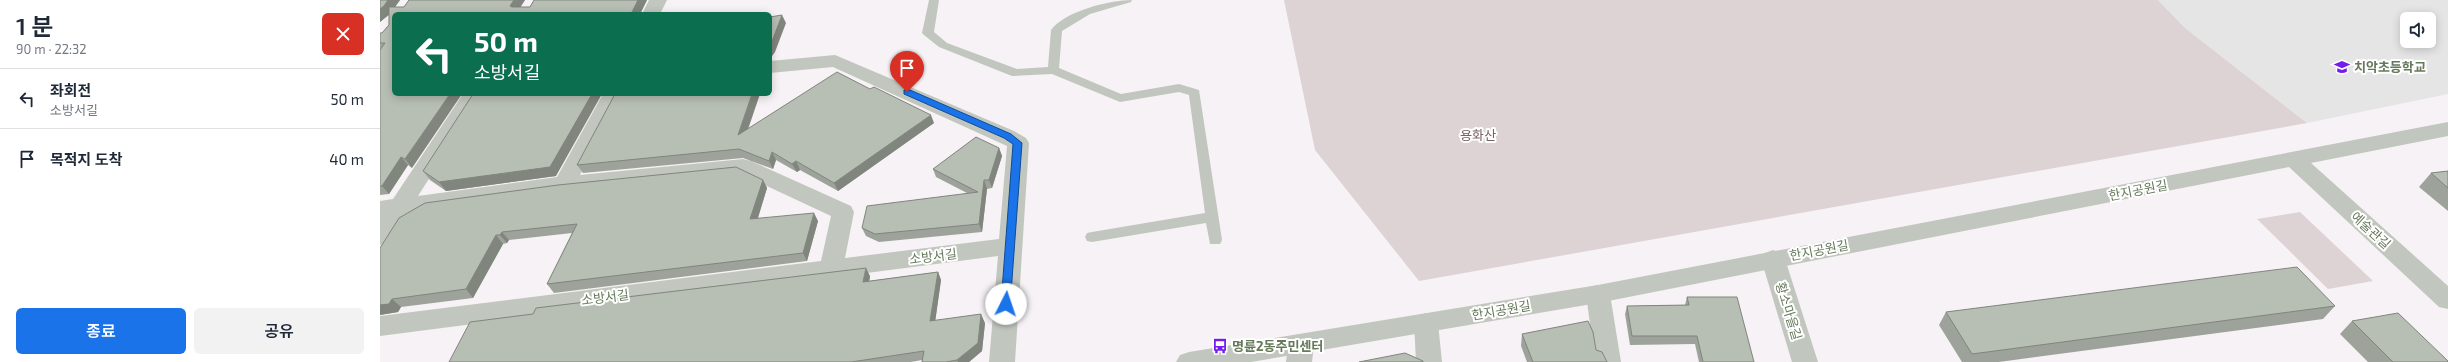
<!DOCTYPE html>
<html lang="ko">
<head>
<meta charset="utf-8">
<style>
  :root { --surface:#fff; --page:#f2f2f3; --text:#1f2937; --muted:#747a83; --line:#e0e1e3; --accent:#1a73e8 }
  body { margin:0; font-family:"Exo 2","Noto Sans KR",sans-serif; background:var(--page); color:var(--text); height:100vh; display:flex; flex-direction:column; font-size:15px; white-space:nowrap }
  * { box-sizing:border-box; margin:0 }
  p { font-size:13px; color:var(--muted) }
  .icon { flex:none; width:22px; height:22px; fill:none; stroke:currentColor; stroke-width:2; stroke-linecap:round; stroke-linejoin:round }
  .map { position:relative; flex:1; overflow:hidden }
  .details { display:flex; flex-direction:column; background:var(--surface); width:380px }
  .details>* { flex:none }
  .banner { position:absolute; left:12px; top:12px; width:380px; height:84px; border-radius:6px; box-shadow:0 2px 10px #0003; background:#0b6e4f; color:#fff; overflow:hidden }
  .tools { position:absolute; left:2020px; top:12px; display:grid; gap:8px }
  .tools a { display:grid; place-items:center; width:36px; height:36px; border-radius:6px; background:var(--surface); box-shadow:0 2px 10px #0003; font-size:20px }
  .pin { position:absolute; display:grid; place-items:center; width:34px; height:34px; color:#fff; margin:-41px -17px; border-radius:50% 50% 50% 0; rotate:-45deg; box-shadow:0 0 4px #0007 }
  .pin .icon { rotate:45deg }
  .me { position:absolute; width:44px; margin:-22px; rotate:4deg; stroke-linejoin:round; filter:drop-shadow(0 0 3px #0008) }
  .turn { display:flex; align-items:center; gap:14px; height:84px; padding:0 16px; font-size:18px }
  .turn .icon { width:52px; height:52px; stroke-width:2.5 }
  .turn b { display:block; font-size:28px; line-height:34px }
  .round { display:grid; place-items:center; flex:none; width:42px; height:42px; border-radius:6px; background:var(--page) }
  .headline { display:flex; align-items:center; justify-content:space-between; height:68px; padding:0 16px }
  h1 { font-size:24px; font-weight:600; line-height:30px }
  .primary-button { display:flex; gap:8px; margin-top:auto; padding:8px 16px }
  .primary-button a { flex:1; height:46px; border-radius:6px; background:var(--accent); color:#fff; font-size:16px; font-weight:600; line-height:46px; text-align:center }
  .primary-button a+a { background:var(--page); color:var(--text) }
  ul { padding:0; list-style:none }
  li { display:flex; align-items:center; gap:12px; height:60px; padding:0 16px; border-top:1px solid var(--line) }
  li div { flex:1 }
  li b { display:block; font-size:15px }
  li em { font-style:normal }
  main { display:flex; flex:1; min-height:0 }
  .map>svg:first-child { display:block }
  .built { fill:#e6e5e6; fill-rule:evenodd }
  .green { fill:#ddd3d5 }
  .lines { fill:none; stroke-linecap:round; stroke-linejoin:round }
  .service { fill:#c1c7be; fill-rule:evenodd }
  .minor { fill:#c1c7be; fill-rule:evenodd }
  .tertiary { fill:#c1c7be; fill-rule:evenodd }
  .wall { fill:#9da39a }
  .shaded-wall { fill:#80857d }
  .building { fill:#b7beb3; stroke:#80857d }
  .route { fill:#1a73e8; stroke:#114b97 }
  .labels { text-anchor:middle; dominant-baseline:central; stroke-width:4; stroke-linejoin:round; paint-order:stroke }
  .poi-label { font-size:13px; font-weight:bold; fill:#66795b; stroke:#fff; text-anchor:start }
  .park-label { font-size:13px; fill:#7b6262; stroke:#fff }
  .street-label { font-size:13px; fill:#66795b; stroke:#fff }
</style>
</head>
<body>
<main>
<section class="details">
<div class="headline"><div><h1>1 분</h1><p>90 m · 22:32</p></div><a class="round" style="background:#d93025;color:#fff"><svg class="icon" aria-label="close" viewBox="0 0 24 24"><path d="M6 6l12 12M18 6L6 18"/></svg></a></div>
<ul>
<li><svg class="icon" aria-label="left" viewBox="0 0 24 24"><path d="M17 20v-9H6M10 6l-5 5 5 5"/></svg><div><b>좌회전</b><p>소방서길</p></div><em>50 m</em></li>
<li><svg class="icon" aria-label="arrive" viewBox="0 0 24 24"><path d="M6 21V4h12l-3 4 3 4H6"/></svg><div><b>목적지 도착</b></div><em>40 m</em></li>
</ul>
<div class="primary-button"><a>종료</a><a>공유</a></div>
</section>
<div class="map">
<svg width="2068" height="362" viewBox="0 0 2068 362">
  <rect width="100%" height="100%" fill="#f6f2f5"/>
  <!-- built -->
  <path class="built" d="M1778 0H2068V94L1927 123 1805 28ZM2027 19H2049V41H2027Z"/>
  <!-- green -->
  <path class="green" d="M904 0H1778L1805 28 1927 123 1039 281 935 150Z
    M1920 212 1993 281 1948 289 1877 219Z"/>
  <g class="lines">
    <!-- service -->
    <path class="service" d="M549 0H559L554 32 567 43 637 69 668 67 671 30C685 11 730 0 752 0L751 2 710 14 682 31 679 68 741 94 799 84 819 90 842 240 840 244H830L826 223 712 242 707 241 705 237 707 233 712 232 825 213 809 95 799 92 740 102 672 74 632 76 559 47 544 35 542 33Z"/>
    <!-- minor -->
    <path class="minor" d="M269 0H287L280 14H262Z
      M455 55 634 131 646 138 649 143 635 362H609L618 256 0 336V316L441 261 451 216 361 174 184 192 27 213 8 243 0 245V201L13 199 83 94H103L38 196 177 177 223 94H243L200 175 363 159 371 161 471 206 474 212 465 258 619 239 627 146 453 67 390 73V61Z
      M1393 250 1401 253 1405 259 1438 362H1412L1381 259 1385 253Z
      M1218 285 1227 287 1230 294 1241 362H1215L1206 294 1209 287Z
      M1046 313 1055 316 1058 323 1062 362H1036L1034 323 1037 316Z
      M921 335 930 338 934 345 932 362H906L908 345 912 338Z"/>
    <!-- tertiary -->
    <path class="tertiary" d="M2068 122V136L1931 163 2068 286V309L2059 307 1909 167 1218 303 871 362H796L800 355 809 352 1218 285Z"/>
  </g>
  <!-- wall -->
  <path class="wall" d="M0 0H20L15 7H24L29 0H145L140 7H150L154 0H267L260 14H14L32 168 28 165 9 194 0 195V33H2L9 25V14L0 22Z
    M554 123 458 191 420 170 417 172 396 160 393 169 363 158 203 173 197 165 368 129Z
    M619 148 622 156 612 188 607 189 602 232 499 242 486 236 482 228 587 193 556 177 553 169Z
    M43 171 176 176 66 191 50 180Z
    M2068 171V211L2039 187 2051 173Z
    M383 180 387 188 378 218 438 221 427 261 174 293 167 284 192 233 129 240 127 243 123 244 93 298 21 307 18 312 0 315V248Z
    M558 272 561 280 555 321 605 323 602 351 589 362H542V360L531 362H69L490 276 489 281Z
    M1307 297 1374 362H1319L1315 344 1250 345 1245 314 1247 306 1305 305Z
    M1955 306 1943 319 1619 362H1582L1559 325 1566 312Z
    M1972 321 2068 362H1988L1960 334Z
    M1142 334 1216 350 1227 362H1147L1141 346Z"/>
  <!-- shaded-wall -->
  <path class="shaded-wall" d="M8 0H20L10 14 0 22V9Z
    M134 0H145L136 14 130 6Z
    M258 0H267L260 14H251Z
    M402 15 406 23 395 52 390 59V45Z
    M70 94H82L32 168 25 159Z
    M212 94H222L176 176 66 191 59 182Z
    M372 94H380L363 144 358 135Z
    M551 115 554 123 458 191 454 183Z
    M619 148 622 156 612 188 609 180Z
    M392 152 396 160 393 169 389 161Z
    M21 157 28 165 9 194 2 186Z
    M416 161 420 170 417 172 412 164Z
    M383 180 387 188 375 227 370 219Z
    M604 180 607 189 602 232 599 224Z
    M434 213 438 221 427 261 423 253Z
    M122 232 129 240 127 243 120 235Z
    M116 235 123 244 93 298 86 289Z
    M486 268 490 276 488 290 483 282Z
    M558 272 561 280 554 330 550 321Z
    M12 299 21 307 18 312 0 315V305Z
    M601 314 605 323 602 351 589 362H578L577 360Z"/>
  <!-- building -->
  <path class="building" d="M0 0H8L4 6 0 9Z
    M29 0H134L130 6 132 7H150L154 0H258L251 14H14V94H70L25 159 21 157 2 186H0V50L5 43H0V33H2L9 25V7H24Z
    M402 15 391 44 390 45V17Z
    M457 72 490 89 494 87 551 115 454 183 416 161 412 164 392 152 389 161 359 149 197 165 235 94H372L358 135Z
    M93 94H212L170 167 59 182 43 171Z
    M596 137 619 148 609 180H604L599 224 495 234 482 228 487 206 598 192 553 169Z
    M356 167 383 180 370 219 434 213 423 253 167 284 197 224 122 232 120 235H116L86 289 12 299 9 304 0 305V248L19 218 45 203 178 185Z
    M2068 171V188L2051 173Z
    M1917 267 1955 306 1592 354 1566 312Z
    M486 268 483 282 558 272 550 321 601 314 598 343 577 360 566 362H542L544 351 471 362H69L90 322 153 314 156 308Z
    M1307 297H1357L1374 362H1323L1317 336H1252L1247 306 1309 305Z
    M2018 313 2068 361V362H2013L1972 321Z
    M1208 321 1213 332 1216 350 1222 352 1227 362H1153L1142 334Z
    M1025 353 1043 361V362H979Z"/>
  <!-- route -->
  <path class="route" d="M524 90H530L631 134 642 143 630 307H623L621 304 633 144 624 138 524 94Z"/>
  <!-- icons -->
  <defs>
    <g id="school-bare" transform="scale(1.2)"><path d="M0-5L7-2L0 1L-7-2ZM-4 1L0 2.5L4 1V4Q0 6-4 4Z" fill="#761cec" stroke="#fff" stroke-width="2.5" paint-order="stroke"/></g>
    <g id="bus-bare" transform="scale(1.2)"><path d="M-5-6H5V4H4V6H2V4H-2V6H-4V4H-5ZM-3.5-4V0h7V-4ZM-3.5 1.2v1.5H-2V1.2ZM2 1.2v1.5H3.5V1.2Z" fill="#761cec" stroke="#fff" stroke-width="2.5" paint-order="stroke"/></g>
  </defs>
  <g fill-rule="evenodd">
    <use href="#school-bare" x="1962" y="67"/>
    <use href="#bus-bare" x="840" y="346"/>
  </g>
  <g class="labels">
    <!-- poi labels -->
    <g class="poi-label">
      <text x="1974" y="67">치악초등학교</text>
      <text x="852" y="346">명륜2동주민센터</text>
    </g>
    <!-- park labels -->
    <g class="park-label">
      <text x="1098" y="135">용화산</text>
    </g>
    <!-- street labels -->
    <g class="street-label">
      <text transform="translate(1758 190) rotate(-11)">한지공원길</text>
      <text transform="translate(1991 230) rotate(42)">예술관길</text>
      <text transform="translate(1439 250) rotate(-11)">한지공원길</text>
      <text transform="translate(553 256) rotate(-7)">소방서길</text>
      <text transform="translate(225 297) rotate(-7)">소방서길</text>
      <text transform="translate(1121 310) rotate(-10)">한지공원길</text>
      <text transform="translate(1409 311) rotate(73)">황소마을길</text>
    </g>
  </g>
</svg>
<div class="tools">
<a><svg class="icon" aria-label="sound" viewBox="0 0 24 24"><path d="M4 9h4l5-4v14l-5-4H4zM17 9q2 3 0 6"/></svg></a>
</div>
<div class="pin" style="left:527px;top:92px;background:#d93025"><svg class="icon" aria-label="arrive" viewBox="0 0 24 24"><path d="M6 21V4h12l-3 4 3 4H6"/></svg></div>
<svg class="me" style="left:626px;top:304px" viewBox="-20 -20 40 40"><circle r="19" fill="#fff"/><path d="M0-13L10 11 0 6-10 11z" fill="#1a73e8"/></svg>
<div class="banner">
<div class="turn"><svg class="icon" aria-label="left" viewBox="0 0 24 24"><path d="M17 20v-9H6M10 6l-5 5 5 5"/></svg><div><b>50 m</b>소방서길</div></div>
</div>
</div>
</main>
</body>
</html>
